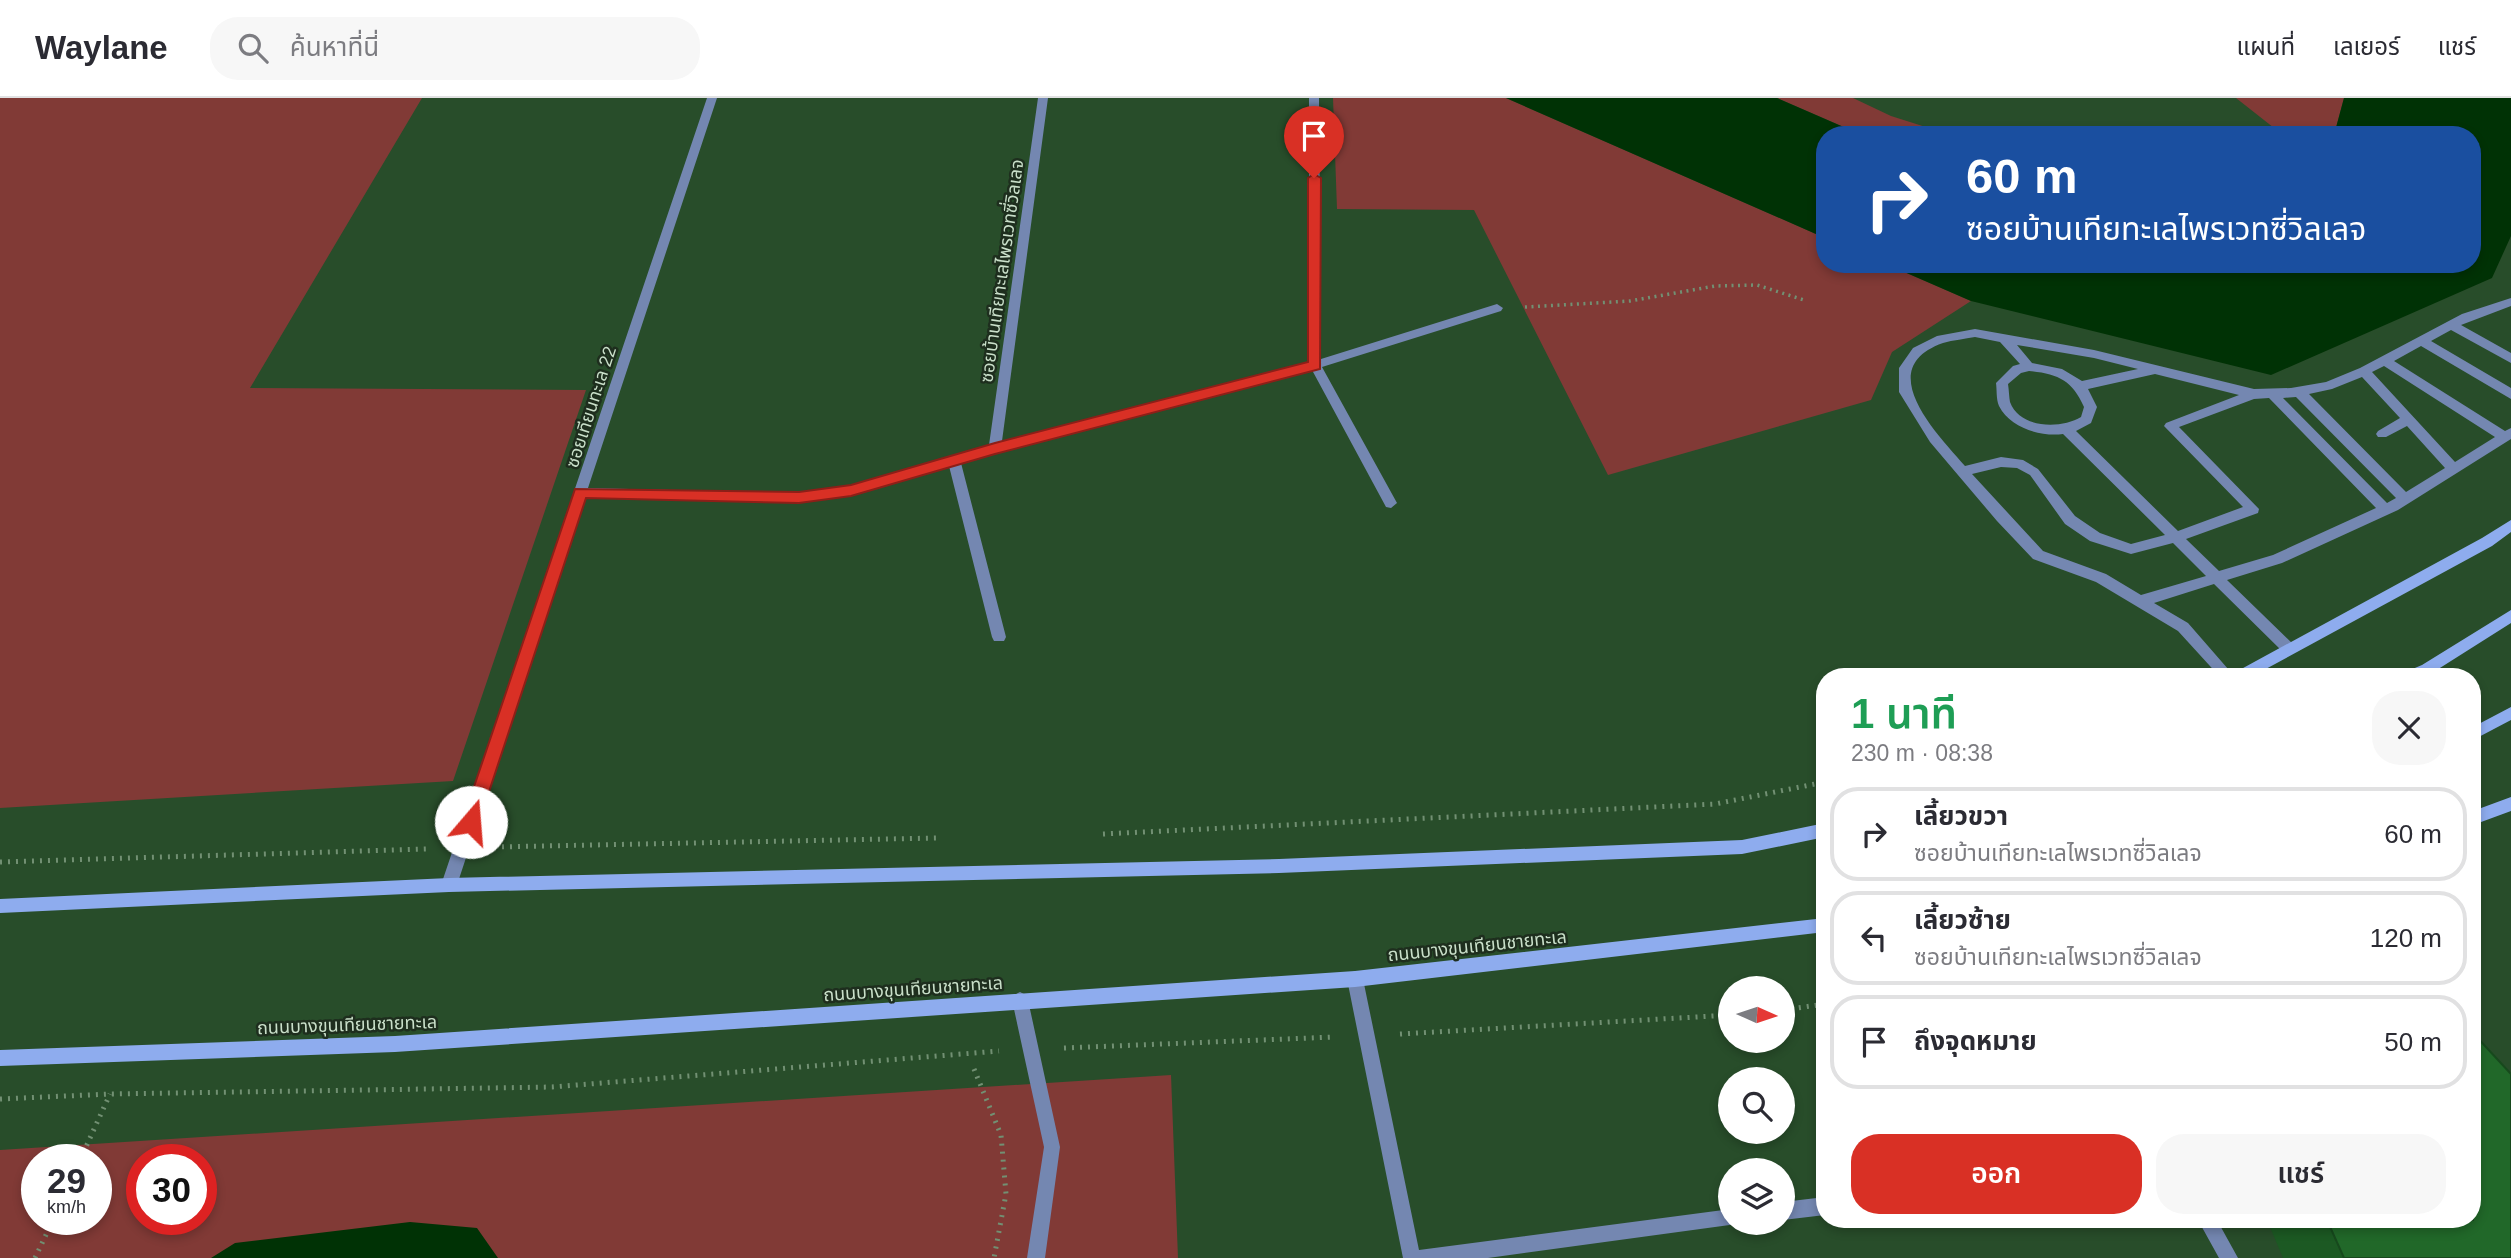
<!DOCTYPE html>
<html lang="th">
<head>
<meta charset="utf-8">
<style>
  :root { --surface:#fff; --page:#f7f7f7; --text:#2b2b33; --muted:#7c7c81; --line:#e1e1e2; --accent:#d93025 }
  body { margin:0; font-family:Helvetica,"Noto Sans Thai",sans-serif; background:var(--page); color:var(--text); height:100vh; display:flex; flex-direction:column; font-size:26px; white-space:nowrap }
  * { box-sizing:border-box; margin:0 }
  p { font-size:23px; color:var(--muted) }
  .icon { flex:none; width:38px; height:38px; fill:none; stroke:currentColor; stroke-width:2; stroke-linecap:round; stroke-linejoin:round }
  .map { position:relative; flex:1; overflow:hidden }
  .panel { position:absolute; left:1816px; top:570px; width:665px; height:560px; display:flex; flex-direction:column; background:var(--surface); border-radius:28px; box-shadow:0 4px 10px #0003 }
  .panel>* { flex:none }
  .top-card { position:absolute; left:1816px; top:28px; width:665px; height:147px; border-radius:28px; box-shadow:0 4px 10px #0003; background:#1a4fa0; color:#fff; overflow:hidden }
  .needle { width:46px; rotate:93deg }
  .buttons { position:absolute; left:1718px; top:878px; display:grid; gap:14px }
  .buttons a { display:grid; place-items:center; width:77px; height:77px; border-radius:50%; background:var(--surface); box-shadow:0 4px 10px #0003; font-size:35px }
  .speed { position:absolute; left:21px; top:1046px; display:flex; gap:14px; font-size:35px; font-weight:700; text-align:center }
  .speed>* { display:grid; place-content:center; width:91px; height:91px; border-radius:50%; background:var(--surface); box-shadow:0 4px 10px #0003; line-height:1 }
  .speed small { font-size:18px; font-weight:400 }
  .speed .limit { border:10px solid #d22; background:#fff; color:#111 }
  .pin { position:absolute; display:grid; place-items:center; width:60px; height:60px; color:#fff; margin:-72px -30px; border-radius:50% 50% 50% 0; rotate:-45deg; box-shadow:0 0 7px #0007 }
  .pin .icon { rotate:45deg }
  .me { position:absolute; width:77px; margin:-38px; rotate:18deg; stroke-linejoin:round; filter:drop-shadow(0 0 5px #0008) }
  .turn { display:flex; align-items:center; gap:24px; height:147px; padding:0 35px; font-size:32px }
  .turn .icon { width:91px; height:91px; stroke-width:2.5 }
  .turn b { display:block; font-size:49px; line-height:60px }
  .round { display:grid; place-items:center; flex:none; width:74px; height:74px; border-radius:28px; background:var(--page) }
  .headline { display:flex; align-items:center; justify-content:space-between; height:119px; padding:0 35px }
  h1 { font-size:42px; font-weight:600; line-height:52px; color:#1e9e55 }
  .action { display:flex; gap:14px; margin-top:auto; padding:14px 35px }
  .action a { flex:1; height:80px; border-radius:28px; background:var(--accent); color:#fff; font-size:28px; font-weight:600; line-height:80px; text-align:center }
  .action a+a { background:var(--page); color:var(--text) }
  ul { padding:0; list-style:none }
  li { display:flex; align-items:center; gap:21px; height:94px; margin:0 14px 10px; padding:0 21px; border:4px solid var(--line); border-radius:28px }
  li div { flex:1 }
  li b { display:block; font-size:26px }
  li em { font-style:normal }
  header { display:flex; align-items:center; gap:42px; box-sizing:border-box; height:98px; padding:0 35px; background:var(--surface); border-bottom:2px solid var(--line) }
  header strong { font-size:33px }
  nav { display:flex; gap:38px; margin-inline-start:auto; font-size:24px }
  .search { width:490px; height:63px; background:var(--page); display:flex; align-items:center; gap:18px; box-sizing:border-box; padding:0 24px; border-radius:28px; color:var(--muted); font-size:26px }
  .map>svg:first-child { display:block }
  .green { fill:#813a36; fill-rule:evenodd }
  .water { fill:#003205 }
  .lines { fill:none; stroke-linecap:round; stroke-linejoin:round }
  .path-far1 { stroke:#729073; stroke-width:3.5; stroke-dasharray:2 4.5; stroke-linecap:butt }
  .path { stroke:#729073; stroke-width:5; stroke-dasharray:2 6; stroke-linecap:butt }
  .lane { fill:#7487b1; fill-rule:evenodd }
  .street { fill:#7487b1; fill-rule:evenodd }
  .secondary { fill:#8eacee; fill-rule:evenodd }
  .wall { fill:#1c5923 }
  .building { fill:#216829; stroke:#17491d; stroke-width:2 }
  .route { fill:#d93025; stroke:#8d1f18; stroke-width:2 }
  .labels { text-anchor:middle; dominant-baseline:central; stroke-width:5; stroke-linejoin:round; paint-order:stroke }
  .street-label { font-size:18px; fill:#c9dfc9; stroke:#1e2e1e }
</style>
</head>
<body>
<header>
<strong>Waylane</strong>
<div class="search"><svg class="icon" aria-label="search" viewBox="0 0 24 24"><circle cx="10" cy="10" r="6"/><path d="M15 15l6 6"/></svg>ค้นหาที่นี่</div>
<nav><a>แผนที่</a><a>เลเยอร์</a><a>แชร์</a></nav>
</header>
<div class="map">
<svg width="2511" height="1160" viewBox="0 0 2511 1160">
  <rect width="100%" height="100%" fill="#284d2a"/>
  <!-- green -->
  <path class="green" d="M0 0H422L250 290 586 292 453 683 0 710Z
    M1333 0H1506L1825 140V166H1886L1971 203 1892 254 1871 302 1608 377 1474 112 1337 111Z
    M1777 0H1853L1891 18 1951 37H1862Z
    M2236 0H2344L2334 37H2283Z
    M1171 977 1178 1160H0V1052ZM37 1062H96V1122H37ZM142 1062H201V1122H142Z"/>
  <!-- water -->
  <path class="water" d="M1506 0H1777L1862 37H1825V140Z
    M2344 0H2511V138L2492 180 2271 277 1971 203 1886 166H2473V37H2334Z
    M410 1124 477 1130 498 1160H211L235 1145Z"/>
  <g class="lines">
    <!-- path-far1 -->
    <path class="path-far1" d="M1525 209 1630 203 1715 188 1757 187 1804 202"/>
    <!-- path -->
    <path class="path" d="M1103 736 1715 706 1825 684
      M494 749 937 740
      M0 764 426 751
      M1783 912 1825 906
      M1400 936 1731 917
      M1064 950 1335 939
      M974 971 1001 1037 1006 1096 994 1160
      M0 1001 110 996 552 989 999 953
      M80 1062 110 996
      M35 1160 53 1122"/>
    <!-- lane -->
    <path class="lane" d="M2511 200V208L2461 227 2511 255V265L2451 232 2431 243 2511 290V301L2421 248 2394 263 2505 333 2511 330V341L2398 412 2282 465 2227 482 2294 547 2296 551 2294 555H2284L2214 486 2154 505 2188 525 2235 579H2220L2178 533 2096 484 2033 461 1997 423 1930 344 1899 294V270L1913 250 1937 238 1975 231 2094 252 2254 291 2291 290 2326 284 2360 270 2462 216ZM1975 239 2000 244 2020 266 2013 268 1996 285C1997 292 1996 301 1999 308 2010 330 2041 339 2063 336L2165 437 2131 446 2100 435 2075 418 2038 371 2023 362 2001 359 1965 368C1936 335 1872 270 1943 245 1953 242 1965 241 1975 239ZM2017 247 2094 260 2138 271 2082 283 2062 271 2032 265ZM2384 268 2495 339 2455 364 2372 274ZM2029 273C2058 276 2072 282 2084 309L2081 319C2061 331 2020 331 2010 304 2009 299 2009 292 2008 286L2021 275ZM2155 276 2239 297 2166 325 2164 328 2243 409 2178 433 2076 333 2091 325 2097 309 2088 291ZM2362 279 2400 320 2378 333 2376 336 2378 339H2386L2407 328 2445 370 2406 394 2309 296 2332 291ZM2296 299 2396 400 2387 405 2283 300ZM2269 300 2376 410 2273 457 2219 473 2186 441 2258 415 2259 411 2179 329 2254 301ZM2001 369 2017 370 2030 377 2065 426 2090 443 2131 456 2173 445 2206 478 2141 497 2106 476 2043 453 1972 376Z
      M1355 873 1361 876 1363 881 1419 1152 1731 1111V1125L1737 1126 1488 1160H1403L1347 881 1349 876Z
      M1020 894 1026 897 1028 902 1060 1049 1045 1160H1027L1044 1049 1012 902 1014 897Z
      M1825 1099V1117L1783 1122V1104Z
      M2198 1122H2217L2238 1160H2219Z"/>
    <!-- street -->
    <path class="street" d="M707 0H717L588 390 799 395 851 388 989 347 1038 0H1048L1002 343 1309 264V0H1319L1321 261 1497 206 1503 210 1501 213 1322 269 1397 405 1391 410 1386 409 1312 272 961 365 1006 539 1004 543H994L992 539 949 368 851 398 799 405 585 400 457 787 454 792 449 794 444 792 441 787Z"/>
    <!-- secondary -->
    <path class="secondary" d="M2511 422V434L2492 448 2251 579H2232L2234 575 2482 440Z
      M2511 512V525L2432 575 2422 579H2401L2403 575 2422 567Z
      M2511 609V622L2473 642V629Z
      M2511 699V713L2473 727V713Z
      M1825 725V739L1742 756 1279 775 449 794 0 815V801L449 780 1279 761 1742 742Z
      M1825 820V834L1355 889 395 954 0 968V952L395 938 1355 873Z"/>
  </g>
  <!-- wall -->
  <path class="wall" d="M2267 1122H2473L2511 1160H2283Z"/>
  <!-- building -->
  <path class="building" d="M2473 935 2511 976V1160H2344L2327 1122H2473Z"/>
  <!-- route -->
  <path class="route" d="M1314 76 1321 80 1320 271 995 356 851 398 799 405 586 400 479 724 477 730 471 732 465 730 462 724 575 391 799 394 851 387 995 345 1308 264V80Z"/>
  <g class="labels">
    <!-- street labels -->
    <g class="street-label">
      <text transform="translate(1002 173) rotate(-82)">ซอยบ้านเทียทะเลไพรเวทซี่วิลเลจ</text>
      <text transform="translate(591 309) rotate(-72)">ซอยเทียนทะเล 22</text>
      <text transform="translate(1477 848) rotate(-6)">ถนนบางขุนเทียนชายทะเล</text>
      <text transform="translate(913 891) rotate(-4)">ถนนบางขุนเทียนชายทะเล</text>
      <text transform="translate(347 927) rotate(-2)">ถนนบางขุนเทียนชายทะเล</text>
    </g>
  </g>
</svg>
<div class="buttons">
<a><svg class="needle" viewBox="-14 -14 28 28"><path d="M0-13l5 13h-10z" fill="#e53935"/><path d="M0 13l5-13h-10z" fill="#7c7c81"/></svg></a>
<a><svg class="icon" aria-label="search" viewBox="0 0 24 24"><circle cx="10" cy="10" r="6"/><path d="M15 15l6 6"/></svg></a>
<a><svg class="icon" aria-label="layers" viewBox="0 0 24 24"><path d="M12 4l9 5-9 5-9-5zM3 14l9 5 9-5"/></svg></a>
</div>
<div class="speed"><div>29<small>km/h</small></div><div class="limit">30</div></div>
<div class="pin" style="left:1314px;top:80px;background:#d93025"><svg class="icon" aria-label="arrive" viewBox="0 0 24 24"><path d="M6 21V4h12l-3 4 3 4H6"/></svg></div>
<svg class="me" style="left:471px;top:724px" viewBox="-20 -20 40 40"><circle r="19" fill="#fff"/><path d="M0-13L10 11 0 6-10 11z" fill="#d93025"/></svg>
<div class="top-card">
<div class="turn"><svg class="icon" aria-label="right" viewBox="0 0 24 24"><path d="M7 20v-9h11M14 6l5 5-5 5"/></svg><div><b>60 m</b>ซอยบ้านเทียทะเลไพรเวทซี่วิลเลจ</div></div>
</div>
<section class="panel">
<div class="headline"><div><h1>1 นาที</h1><p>230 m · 08:38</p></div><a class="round"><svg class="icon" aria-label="close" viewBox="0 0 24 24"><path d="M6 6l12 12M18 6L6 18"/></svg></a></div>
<ul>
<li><svg class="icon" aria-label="right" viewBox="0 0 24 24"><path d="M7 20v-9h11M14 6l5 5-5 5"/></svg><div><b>เลี้ยวขวา</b><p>ซอยบ้านเทียทะเลไพรเวทซี่วิลเลจ</p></div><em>60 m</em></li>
<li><svg class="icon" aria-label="left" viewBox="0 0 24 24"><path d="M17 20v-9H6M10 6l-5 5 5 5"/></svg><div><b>เลี้ยวซ้าย</b><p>ซอยบ้านเทียทะเลไพรเวทซี่วิลเลจ</p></div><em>120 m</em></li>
<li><svg class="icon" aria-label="arrive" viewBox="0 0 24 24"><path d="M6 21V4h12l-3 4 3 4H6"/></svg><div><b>ถึงจุดหมาย</b></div><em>50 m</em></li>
</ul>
<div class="action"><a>ออก</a><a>แชร์</a></div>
</section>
</div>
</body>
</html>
